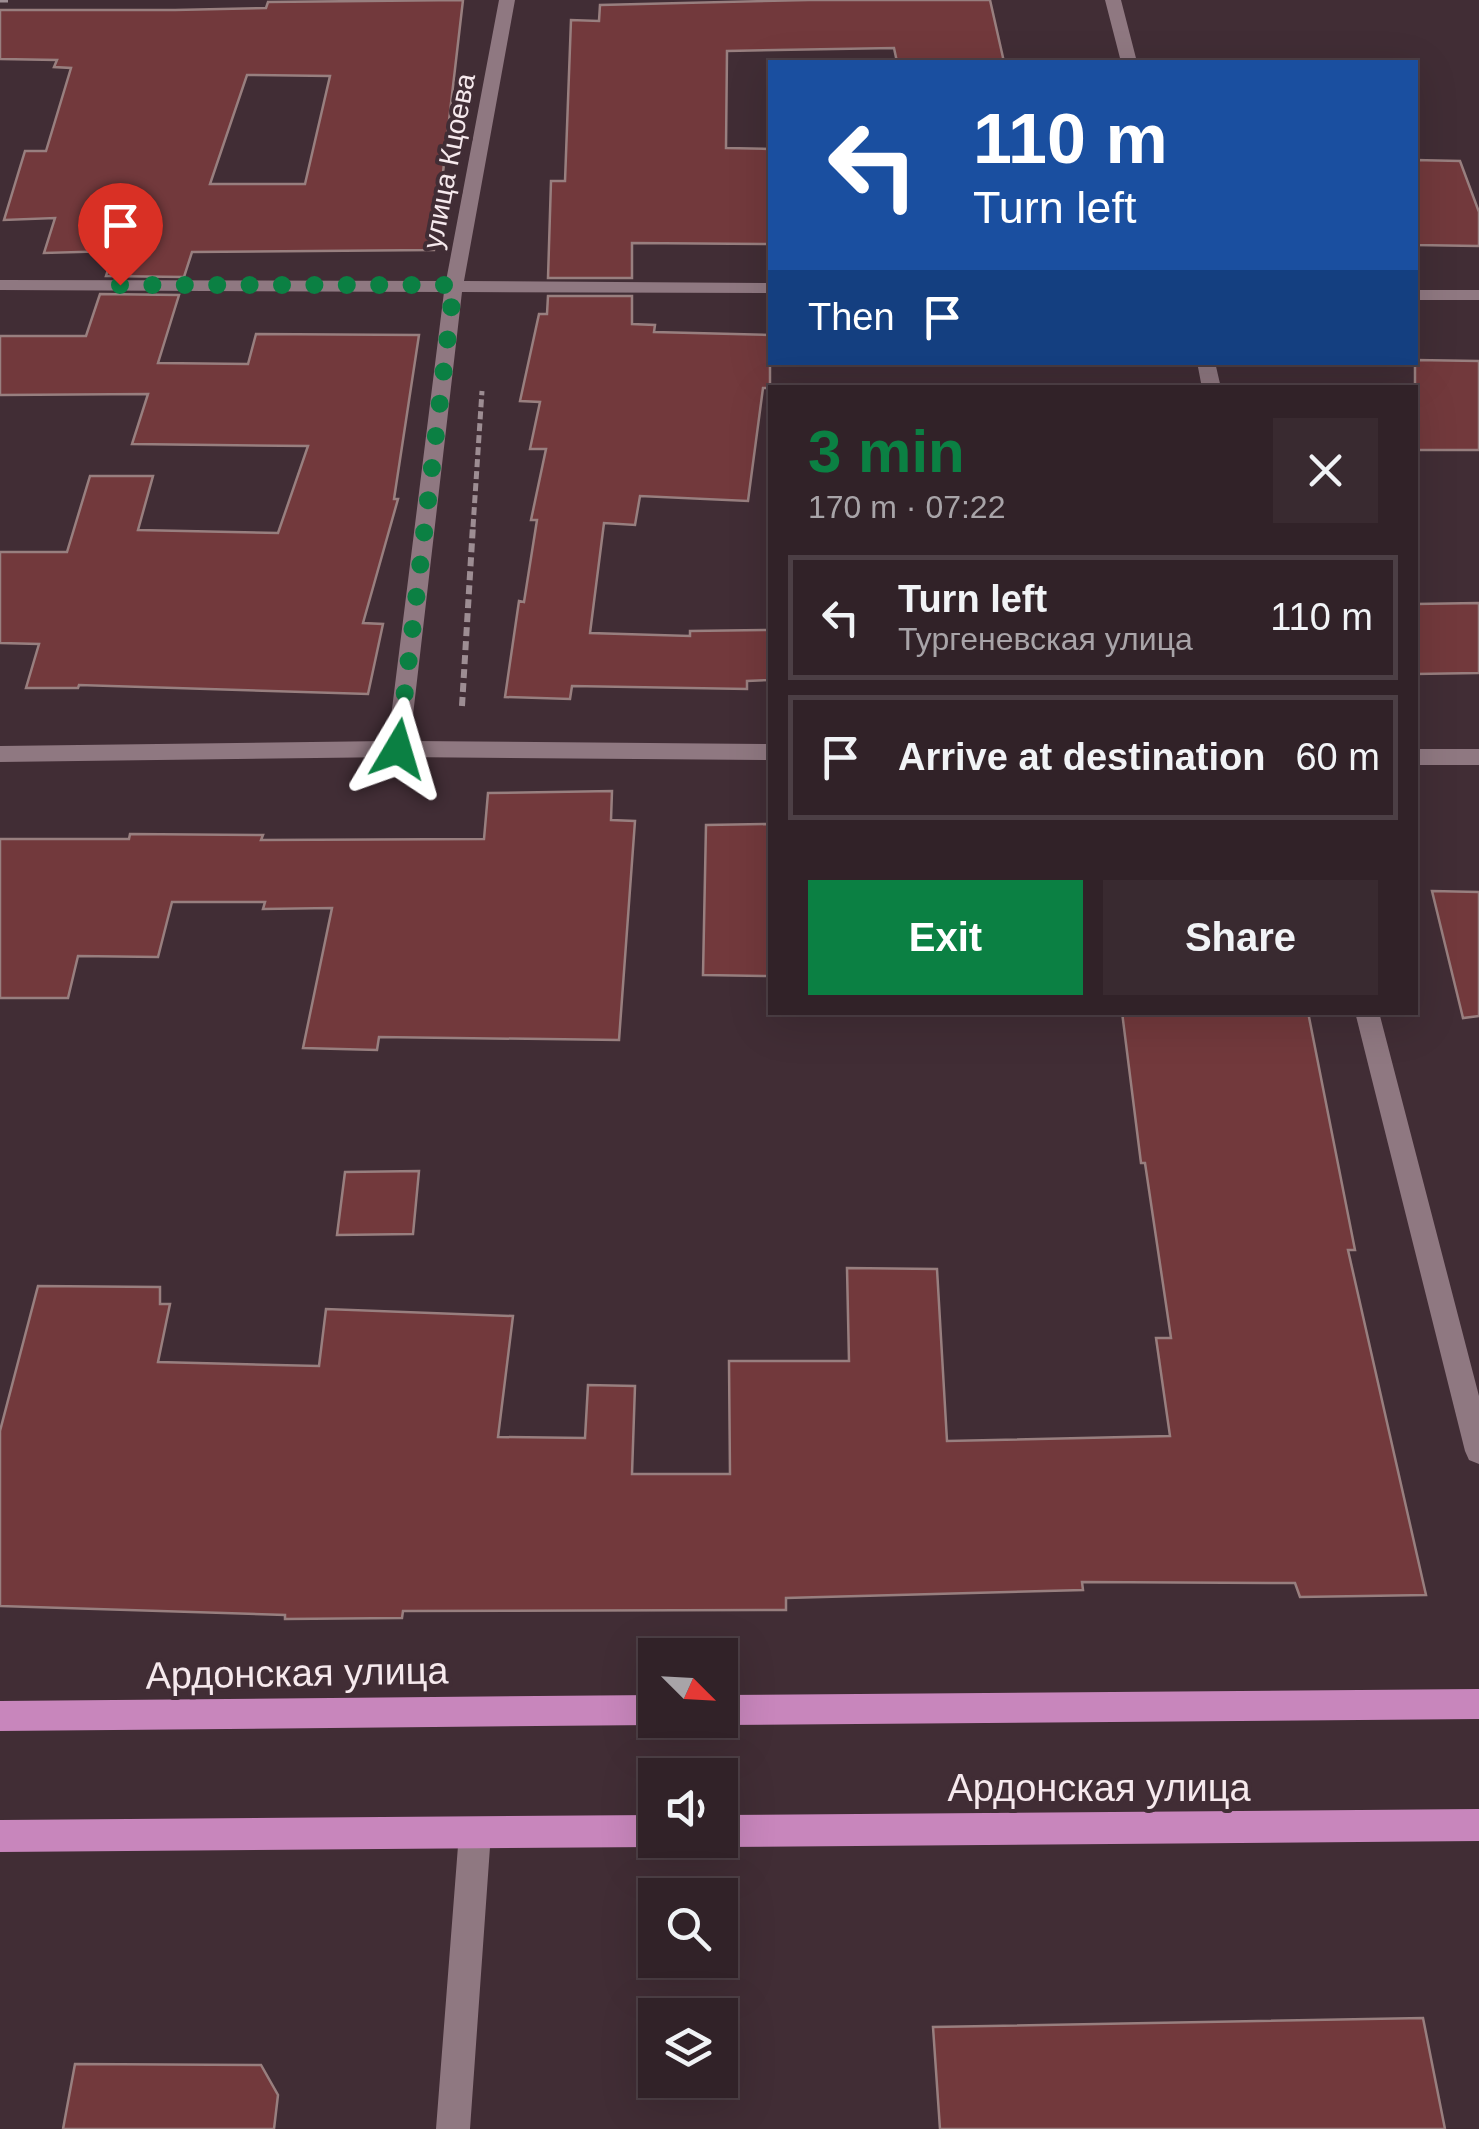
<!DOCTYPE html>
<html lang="en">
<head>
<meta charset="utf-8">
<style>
  :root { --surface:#312228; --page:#392a30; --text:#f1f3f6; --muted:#a8a4a8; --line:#4c3f45; --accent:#0b8043 }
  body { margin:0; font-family:Arial,sans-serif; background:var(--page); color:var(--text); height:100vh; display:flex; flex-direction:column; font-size:38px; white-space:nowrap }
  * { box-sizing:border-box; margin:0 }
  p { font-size:32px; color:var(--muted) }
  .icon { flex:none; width:55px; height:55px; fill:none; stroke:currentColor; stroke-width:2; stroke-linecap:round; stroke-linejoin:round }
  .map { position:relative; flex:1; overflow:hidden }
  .drawer { position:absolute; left:768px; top:385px; width:650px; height:630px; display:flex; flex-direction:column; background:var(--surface); border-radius:0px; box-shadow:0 10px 40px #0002,0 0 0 2px var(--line) }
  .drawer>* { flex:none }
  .hud { position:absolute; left:768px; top:60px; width:650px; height:305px; border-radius:0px; box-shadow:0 10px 40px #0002,0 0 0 2px var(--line); background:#1a4fa0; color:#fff; overflow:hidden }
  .needle { width:65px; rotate:114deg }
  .controls { position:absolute; left:638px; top:1638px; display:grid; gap:20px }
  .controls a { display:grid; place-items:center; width:100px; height:100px; border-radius:0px; background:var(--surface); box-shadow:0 10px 40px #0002,0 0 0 2px var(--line); font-size:50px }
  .pin { position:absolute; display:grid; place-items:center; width:85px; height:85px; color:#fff; margin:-102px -42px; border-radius:50% 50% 50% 0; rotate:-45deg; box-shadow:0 0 10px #0007 }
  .pin .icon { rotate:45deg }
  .me { position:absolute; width:110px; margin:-55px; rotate:7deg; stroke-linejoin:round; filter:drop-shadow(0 0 8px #0008) }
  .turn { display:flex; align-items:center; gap:35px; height:210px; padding:0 40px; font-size:45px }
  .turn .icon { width:130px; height:130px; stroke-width:2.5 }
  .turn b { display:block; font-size:70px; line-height:85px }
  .then { display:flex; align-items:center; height:95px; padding:0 40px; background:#0003; gap:20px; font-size:38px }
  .round { display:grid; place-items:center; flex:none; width:105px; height:105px; border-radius:0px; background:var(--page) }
  .summary { display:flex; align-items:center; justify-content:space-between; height:170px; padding:0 40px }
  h1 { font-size:60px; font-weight:700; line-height:75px; color:var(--accent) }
  .action { display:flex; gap:20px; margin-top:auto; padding:20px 40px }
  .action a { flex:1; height:115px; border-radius:0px; background:var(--accent); color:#fff; font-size:40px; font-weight:700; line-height:115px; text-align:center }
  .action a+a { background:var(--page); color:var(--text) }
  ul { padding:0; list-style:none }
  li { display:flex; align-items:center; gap:30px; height:125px; margin:0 20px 15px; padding:0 20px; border:5px solid var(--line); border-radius:0px }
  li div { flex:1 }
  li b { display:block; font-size:38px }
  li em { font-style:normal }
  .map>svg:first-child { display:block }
  .building { fill:#72393c; stroke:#987f7f; stroke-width:2.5; fill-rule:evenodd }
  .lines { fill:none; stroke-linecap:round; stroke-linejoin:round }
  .path-far1 { stroke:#9d8d93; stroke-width:5; stroke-dasharray:8 4; stroke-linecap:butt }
  .path { stroke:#9d8d93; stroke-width:6; stroke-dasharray:9 5; stroke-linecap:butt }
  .minor { fill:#8f7881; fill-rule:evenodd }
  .major { fill:#c886bc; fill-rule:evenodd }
  .route { stroke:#0b8043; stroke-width:18; stroke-dasharray:0 32.4 }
  .labels { text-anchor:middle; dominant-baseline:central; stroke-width:8; stroke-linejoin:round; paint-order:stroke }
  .far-street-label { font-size:28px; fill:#f6e9ed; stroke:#412d35 }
  .near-street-label { font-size:38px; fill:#f6e9ed; stroke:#412d35 }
</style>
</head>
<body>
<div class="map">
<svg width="1479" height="2129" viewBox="0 0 1479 2129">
  <rect width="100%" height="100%" fill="#412d35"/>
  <!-- building -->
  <path class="building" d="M463 0 434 250 192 252 184 277 106 276 114 251 44 253 55 218 4 220 25 151H46L71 68 54 67 57 60 0 59V10H175L266 8 268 2ZM247 75 330 76 305 184H210Z
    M809 0H990L1004 62H897L894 48 727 51 726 148 770 149V244L632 243V278H548L551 181H565L571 20 599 21 600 5Z
    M1415 160 1460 161 1479 212V246L1415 245Z
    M100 294 179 295 158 363 248 364 256 334 419 335 394 499H398L363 623 383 624 368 694 79 685 78 688H26L39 644 0 643V552H67L90 476H153L138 530 278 533 308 446 132 444 148 394 0 395V336H86Z
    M548 296H632V324L655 325 654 332 770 335V388H763L748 501 640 496 635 525 604 523 590 633 690 636V631L770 630V680L747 681V689L572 686 570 699 505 697 519 601 524 602 537 520H531L546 449H530L540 402 520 401 539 314H547Z
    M1415 360 1479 361V450H1415Z
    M1479 603V673L1415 674V604Z
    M612 791 611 820 635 821 619 1040 379 1037 377 1050 303 1048 332 908 263 909 265 902H172L158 957 78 956 68 998H0V839H129L130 834 263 835 261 840 484 839 488 793Z
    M770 824V976L703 975 706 825Z
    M1432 891 1479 892V1016L1463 1018Z
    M1122 1012H1308L1355 1250H1348L1426 1595 1300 1597 1295 1583 1082 1582 1083 1590 786 1598V1610L403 1611 402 1618 285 1619V1615L0 1606V1431L38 1286 160 1287V1304H170L158 1362 319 1366 326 1309 513 1316 498 1437 585 1438 588 1385 635 1386 632 1474H730L729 1361H849L847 1268 937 1269 947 1441 1170 1436 1156 1338H1171L1145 1163H1141Z
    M419 1171 413 1234 337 1235 345 1172Z
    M1423 2018 1445 2129H940L933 2027Z
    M75 2064 261 2065 278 2095 274 2129H63Z"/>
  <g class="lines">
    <!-- path-far1 -->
    <path class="path-far1" d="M0 0H9
      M473 527 482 391"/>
    <!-- path -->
    <path class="path" d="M462 706 473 525"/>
    <!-- minor -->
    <path class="minor" d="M499 0H515L464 281 770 283V293L462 292 410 741 770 744V760L398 757 0 762V746L388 741 444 292 0 290V280L446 281Z
      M1105 0H1121L1137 62H1121Z
      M1415 290H1479V300H1415Z
      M1197 362H1215L1221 388H1202Z
      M1415 749H1479V765H1415Z
      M1355 1012H1379L1479 1396V1464L1469 1460 1465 1451Z
      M475 1817 486 1822 491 1833 470 2129H436L459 1833 464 1822Z"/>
    <!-- major -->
    <path class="major" d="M1479 1689V1719L720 1725 709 1720H720V1695Z
      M655 1695V1720H666L655 1725 0 1731V1701Z
      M1479 1809V1841L720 1847 708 1840H720V1815Z
      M655 1815V1840H667L655 1847 0 1852V1820Z"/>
  </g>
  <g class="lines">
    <!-- route -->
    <path class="route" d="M120 285H454L398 749"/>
  </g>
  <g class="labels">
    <!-- far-street labels -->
    <g class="far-street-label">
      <text transform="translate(449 161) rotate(-79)">улица Кцоева</text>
    </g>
    <!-- near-street labels -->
    <g class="near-street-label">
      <text transform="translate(297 1673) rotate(-1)">Ардонская улица</text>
      <text x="1099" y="1788">Ардонская улица</text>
    </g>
  </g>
</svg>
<div class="controls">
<a><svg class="needle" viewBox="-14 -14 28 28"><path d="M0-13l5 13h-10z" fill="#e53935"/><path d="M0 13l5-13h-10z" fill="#a8a4a8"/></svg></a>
<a><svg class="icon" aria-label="sound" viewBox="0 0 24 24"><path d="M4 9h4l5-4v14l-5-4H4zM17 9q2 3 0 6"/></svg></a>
<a><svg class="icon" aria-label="search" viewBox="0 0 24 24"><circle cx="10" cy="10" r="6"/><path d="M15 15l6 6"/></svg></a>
<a><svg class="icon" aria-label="layers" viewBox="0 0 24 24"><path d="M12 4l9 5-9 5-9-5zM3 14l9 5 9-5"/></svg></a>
</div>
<div class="pin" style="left:120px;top:285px;background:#d93025"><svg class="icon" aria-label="arrive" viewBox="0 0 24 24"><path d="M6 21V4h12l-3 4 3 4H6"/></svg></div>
<svg class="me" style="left:398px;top:749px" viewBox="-20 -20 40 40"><path d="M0-17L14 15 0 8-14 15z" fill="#0b8043" stroke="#fff" stroke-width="4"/></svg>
<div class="hud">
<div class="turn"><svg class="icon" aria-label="left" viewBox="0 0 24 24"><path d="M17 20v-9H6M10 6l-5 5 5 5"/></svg><div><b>110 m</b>Turn left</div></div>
<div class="then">Then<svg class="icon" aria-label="arrive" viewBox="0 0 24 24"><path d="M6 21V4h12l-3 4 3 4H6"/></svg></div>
</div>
<section class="drawer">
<div class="summary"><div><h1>3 min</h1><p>170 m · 07:22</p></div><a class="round"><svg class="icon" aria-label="close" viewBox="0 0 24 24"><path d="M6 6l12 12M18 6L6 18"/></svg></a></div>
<ul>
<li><svg class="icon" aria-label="left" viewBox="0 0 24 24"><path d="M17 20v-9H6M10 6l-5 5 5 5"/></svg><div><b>Turn left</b><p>Тургеневская улица</p></div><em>110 m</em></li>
<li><svg class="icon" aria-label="arrive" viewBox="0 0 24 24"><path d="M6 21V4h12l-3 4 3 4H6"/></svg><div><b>Arrive at destination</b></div><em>60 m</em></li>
</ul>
<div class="action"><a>Exit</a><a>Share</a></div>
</section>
</div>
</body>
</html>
